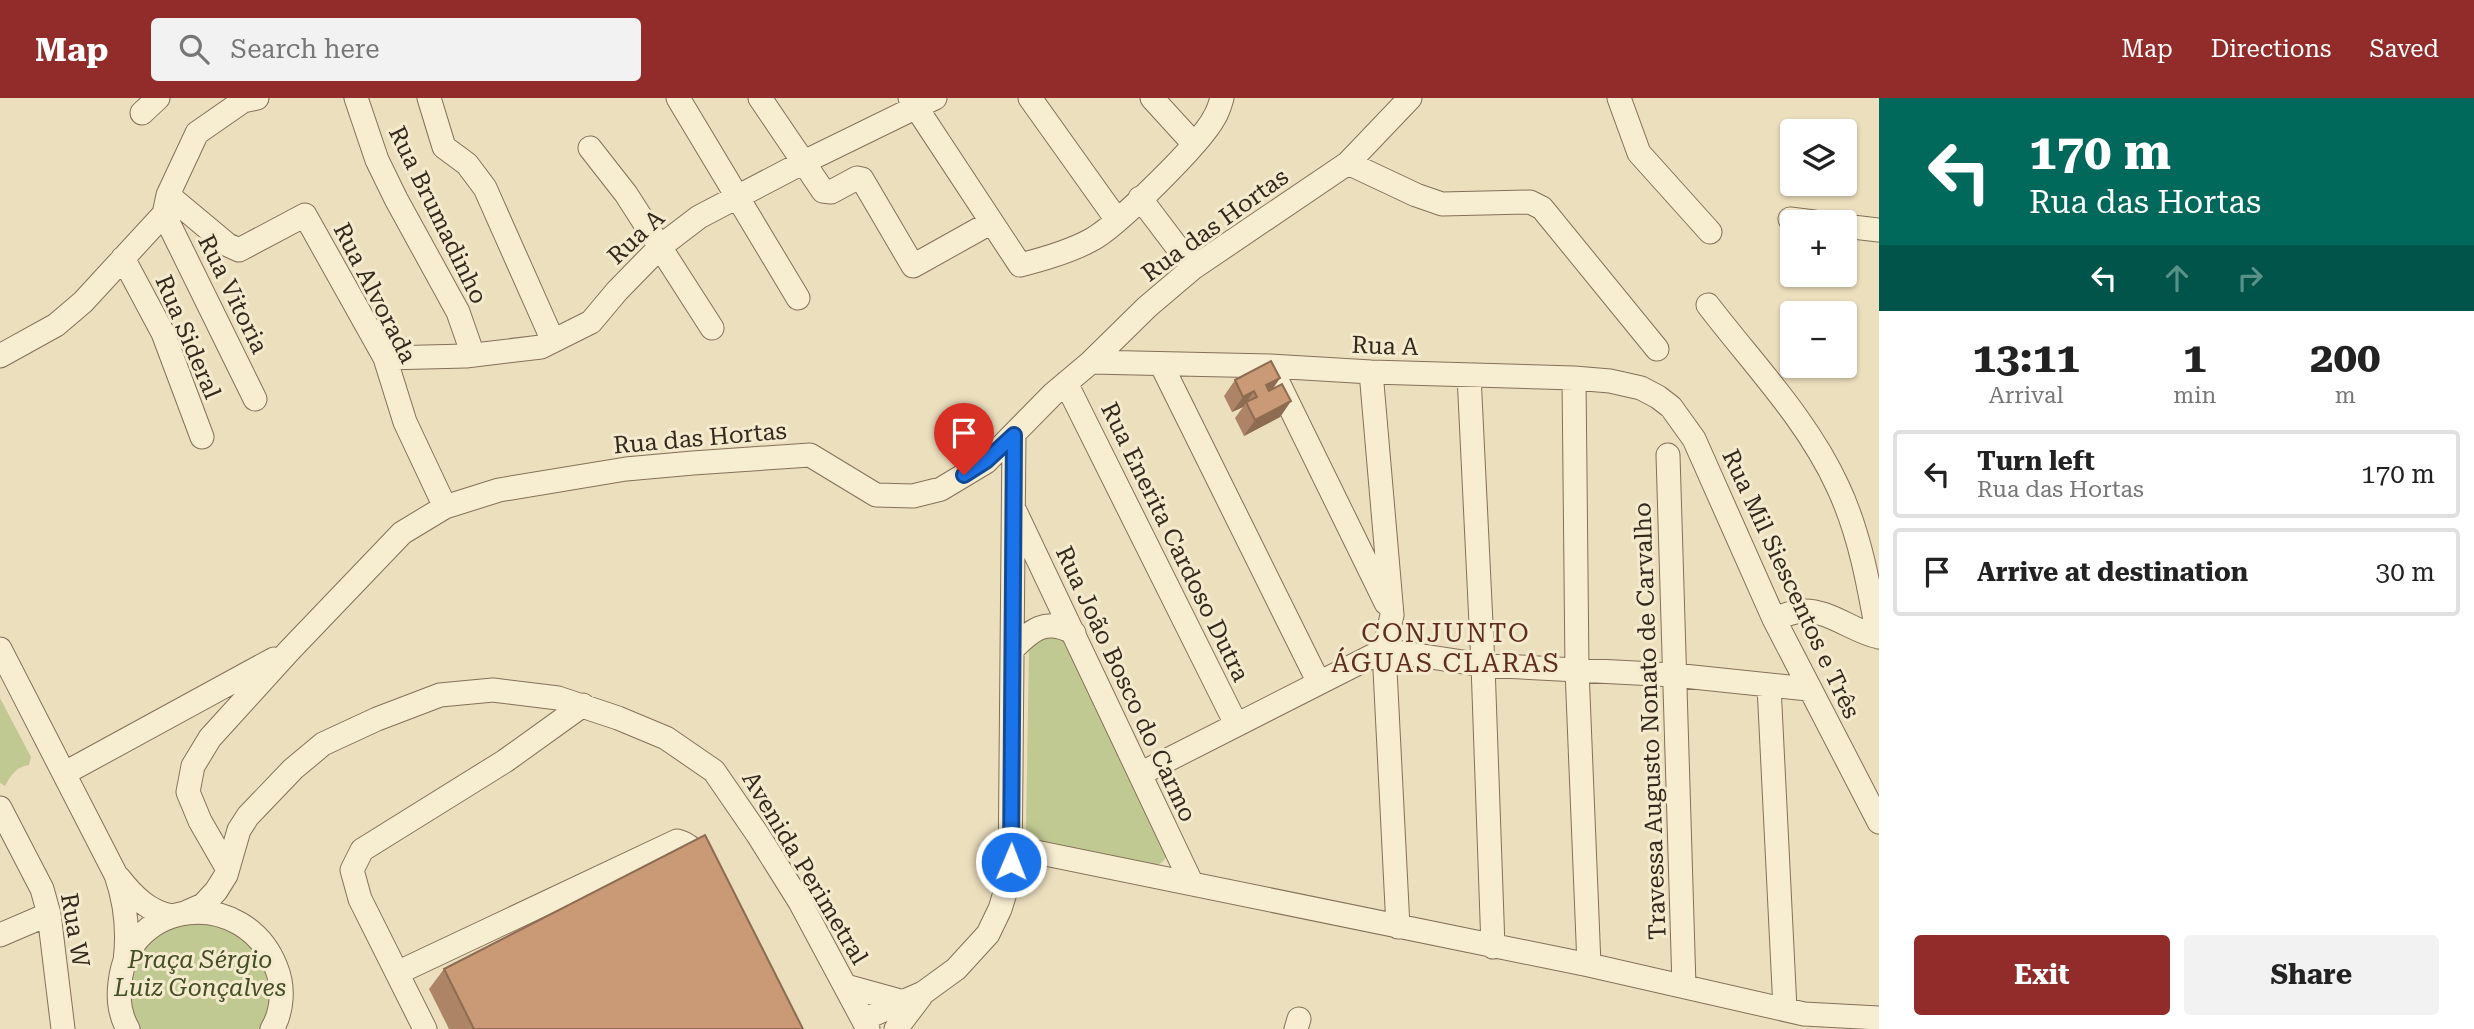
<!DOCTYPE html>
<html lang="en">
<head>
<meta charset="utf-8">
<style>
  :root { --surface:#fff; --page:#f2f2f2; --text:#222; --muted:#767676; --line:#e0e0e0; --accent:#912c2a }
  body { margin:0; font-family:"Roboto Serif",serif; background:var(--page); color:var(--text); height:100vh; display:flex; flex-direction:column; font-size:26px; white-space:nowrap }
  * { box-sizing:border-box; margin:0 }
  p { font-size:23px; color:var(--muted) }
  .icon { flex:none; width:38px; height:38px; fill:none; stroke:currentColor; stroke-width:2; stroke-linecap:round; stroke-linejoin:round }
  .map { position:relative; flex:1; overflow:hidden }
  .sheet { display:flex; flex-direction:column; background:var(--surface); width:595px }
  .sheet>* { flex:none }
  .guide { background:#00695c; color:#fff; overflow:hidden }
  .buttons { position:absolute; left:1780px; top:21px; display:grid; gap:14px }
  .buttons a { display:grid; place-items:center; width:77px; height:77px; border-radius:7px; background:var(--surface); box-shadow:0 2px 5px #0004; font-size:35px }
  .pin { position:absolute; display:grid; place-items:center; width:60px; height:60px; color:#fff; margin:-72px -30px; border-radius:50% 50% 50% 0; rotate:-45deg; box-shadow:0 0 7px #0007 }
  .pin .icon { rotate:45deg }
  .me { position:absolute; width:77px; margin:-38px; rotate:1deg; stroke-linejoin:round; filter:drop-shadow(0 0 5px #0008) }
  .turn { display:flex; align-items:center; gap:24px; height:147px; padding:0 35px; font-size:32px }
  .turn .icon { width:91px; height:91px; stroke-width:2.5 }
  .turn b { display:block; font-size:49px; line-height:60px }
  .lanes { display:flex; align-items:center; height:66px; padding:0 35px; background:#0003; justify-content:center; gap:35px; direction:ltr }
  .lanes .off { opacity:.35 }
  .eta { display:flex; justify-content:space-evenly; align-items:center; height:119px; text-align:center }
  .eta b { font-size:42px; font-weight:700; line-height:49px }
  .action { display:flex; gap:14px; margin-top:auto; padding:14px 35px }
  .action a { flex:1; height:80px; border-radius:7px; background:var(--accent); color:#fff; font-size:28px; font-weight:700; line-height:80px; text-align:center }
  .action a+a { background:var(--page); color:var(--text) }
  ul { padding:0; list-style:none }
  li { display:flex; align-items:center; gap:21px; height:88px; margin:0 14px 10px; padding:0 21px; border:4px solid var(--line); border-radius:7px }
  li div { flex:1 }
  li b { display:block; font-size:26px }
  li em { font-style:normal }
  header { display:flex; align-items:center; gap:42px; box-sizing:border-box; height:98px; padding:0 35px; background:var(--accent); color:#fff }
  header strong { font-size:33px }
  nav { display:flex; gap:38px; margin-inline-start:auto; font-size:24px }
  .search { width:490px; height:63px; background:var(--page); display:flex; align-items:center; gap:18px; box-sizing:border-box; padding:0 24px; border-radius:7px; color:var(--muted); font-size:26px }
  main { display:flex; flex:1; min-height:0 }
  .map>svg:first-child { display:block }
  .green { fill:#c1c993 }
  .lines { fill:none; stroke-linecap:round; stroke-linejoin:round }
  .minor-casing { stroke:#847058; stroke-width:25 }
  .minor { stroke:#f7edd1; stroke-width:23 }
  .wall { fill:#ad8465 }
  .shaded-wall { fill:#8d6c52 }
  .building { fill:#c99a75; stroke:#8d6c52; stroke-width:2 }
  .route-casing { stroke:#114b97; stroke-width:18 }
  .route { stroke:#1a73e8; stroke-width:12 }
  .labels { text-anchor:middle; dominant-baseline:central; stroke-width:6; stroke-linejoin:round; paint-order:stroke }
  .street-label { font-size:24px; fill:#33281c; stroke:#f4eace }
  .park-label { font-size:24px; font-style:italic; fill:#434f23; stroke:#f4eace }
  .neighbourhood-label { font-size:26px; letter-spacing:2px; fill:#5f2c1d; stroke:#f4eace }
</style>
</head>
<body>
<header>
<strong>Map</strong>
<div class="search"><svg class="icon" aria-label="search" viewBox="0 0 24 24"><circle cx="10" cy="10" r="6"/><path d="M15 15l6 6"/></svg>Search here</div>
<nav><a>Map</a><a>Directions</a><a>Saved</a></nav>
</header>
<main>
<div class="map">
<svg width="1879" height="931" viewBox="0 0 1879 931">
  <rect width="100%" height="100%" fill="#ecdfbe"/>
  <!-- green -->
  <path class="green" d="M1050 536 1066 542 1168 754C1165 763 1160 768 1149 768L1037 742 1026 732 1029 549 1033 544Z
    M0 600 31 659 29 667C16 669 11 677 5 688L0 685Z
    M216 821 257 847 274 892 263 931H137L127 907 134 860 169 826Z"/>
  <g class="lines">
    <!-- minor casing -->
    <g class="minor-casing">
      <path id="minor" d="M356 0 377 62 396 101 458 214 473 257
        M429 0 444 49 467 66 485 90 553 243
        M678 0 798 200
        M760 0 823 93 831 94 857 80 862 81 913 168 990 125
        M910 0 1020 167C1044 161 1069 154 1091 142 1116 129 1201 45 1214 20 1218 14 1220 7 1222 0
        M1030 0 1117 122
        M1152 0 1194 46
        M1619 0 1639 55 1710 134
        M142 15 158 0
        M590 50 626 96 712 230
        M1348 65 1416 97 1442 106 1530 104 1542 110 1657 251
        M168 97 228 147 239 152 305 117 385 260 405 324 445 409
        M1140 100 1193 170
        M164 116 255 301
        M1790 121 1814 124
        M1844 128 1879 132
        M123 160 163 235 202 339
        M1708 207C1753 266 1807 321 1838 389 1860 436 1869 488 1878 539
        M0 258 56 227 83 204 164 116 168 97 197 35 243 3 257 0
        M385 260 466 258 541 249 591 224 617 193 661 148 699 119 804 64 935 0
        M1091 264 1270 268 1371 274 1574 280 1610 283 1641 290 1658 299 1671 309 1694 341 1774 521 1879 724
        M1161 266 1319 585
        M1270 268 1386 505
        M1371 274 1392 517 1384 552 1398 829
        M1469 277 1483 567 1493 849
        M1574 280 1577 572 1589 867
        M1066 285 1236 626
        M1668 357 1684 888
        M1015 413 1192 786
        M1774 521C1782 518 1792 514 1801 513 1829 511 1853 534 1879 539
        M0 551 116 777C126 806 129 832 125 863
        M1012 552C1031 532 1046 519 1074 535
        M1769 588 1785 911
        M65 675 274 561
        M1140 676 1384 552 1483 567 1674 577 1808 591
        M0 710 42 791 49 816 63 931
        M1011 749 1589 867 1804 916 1879 920
        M227 770 200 723 188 694 193 668 210 640 289 553 402 435 445 409 499 392 626 371 693 365 810 357 876 397 913 398 941 391 986 364 1053 296 1091 264 1147 209 1193 170 1348 65 1410 0
        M119 780C133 798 149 814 172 818
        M187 814 203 807 216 793 226 777 239 732 248 718 293 671 323 646 377 621 440 597 493 592 558 600 618 620 666 640 714 673 758 737 800 804 868 931
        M0 837 49 816
        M397 875 677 743C693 747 696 757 704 771
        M846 888 904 904
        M863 921 923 895 956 871 988 836 1000 811 1010 779 1014 337
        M128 931C120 917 118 900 120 885 128 800 244 788 276 869 284 888 283 913 272 931
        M425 931 360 801 352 772 362 752 505 663 583 607
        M896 931 921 898
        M1296 931 1299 921"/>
    </g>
    <!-- minor -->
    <use href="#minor" class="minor"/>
  </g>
  <!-- wall -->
  <path class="wall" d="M1280 280 1272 292 1291 303 1280 319 1244 338 1235 320 1243 309 1232 314 1224 298 1235 282Z
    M444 871 803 931H449L429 891Z"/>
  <!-- shaded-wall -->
  <path class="shaded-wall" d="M1280 280 1269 296 1266 287Z
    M1254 293 1243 309 1232 314 1243 299Z
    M1291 303 1280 319 1244 338 1255 322Z"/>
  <!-- building -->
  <path class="building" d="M1271 263 1280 280 1266 287 1269 293 1282 286 1291 303 1255 322 1246 304 1257 299 1254 293 1243 299 1235 282Z
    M705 737 803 931H474L444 871Z"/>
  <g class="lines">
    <!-- route casing -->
    <g class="route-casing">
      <path id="route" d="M964 377 986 363 1014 337 1011 764"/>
    </g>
    <!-- route -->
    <use href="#route" class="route"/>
  </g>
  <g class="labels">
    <!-- street labels -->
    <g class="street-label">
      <text transform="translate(438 117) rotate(64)">Rua Brumadinho</text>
      <text transform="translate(1215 127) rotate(-36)">Rua das Hortas</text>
      <text transform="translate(636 139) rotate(-43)">Rua A</text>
      <text transform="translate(375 195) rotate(63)">Rua Alvorada</text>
      <text transform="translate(233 196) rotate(64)">Rua Vitoria</text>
      <text transform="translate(188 239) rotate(67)">Rua Sideral</text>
      <text transform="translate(1385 248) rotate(2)">Rua A</text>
      <text transform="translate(700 340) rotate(-5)">Rua das Hortas</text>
      <text transform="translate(1175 444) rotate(64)">Rua Enerita Cardoso Dutra</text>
      <text transform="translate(1791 486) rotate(65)">Rua Mil Siescentos e Três</text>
      <text transform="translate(1126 586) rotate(65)">Rua João Bosco do Carmo</text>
      <text transform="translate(1650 623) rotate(-92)">Travessa Augusto Nonato de Carvalho</text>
      <text transform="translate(805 770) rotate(59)">Avenida Perimetral</text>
      <text transform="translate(75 832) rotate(80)">Rua W</text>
    </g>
    <!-- park labels -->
    <g class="park-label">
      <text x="200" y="862">Praça Sérgio<tspan x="200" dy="28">Luiz Gonçalves</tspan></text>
    </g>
    <!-- neighbourhood labels -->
    <g class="neighbourhood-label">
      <text x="1446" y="535">CONJUNTO<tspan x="1446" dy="30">ÁGUAS CLARAS</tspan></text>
    </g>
  </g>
</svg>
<div class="buttons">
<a><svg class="icon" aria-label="layers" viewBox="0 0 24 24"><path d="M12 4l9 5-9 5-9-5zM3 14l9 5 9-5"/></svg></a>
<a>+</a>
<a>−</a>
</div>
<div class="pin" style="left:964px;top:377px;background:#d93025"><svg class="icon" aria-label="arrive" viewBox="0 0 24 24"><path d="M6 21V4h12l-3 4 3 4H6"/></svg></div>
<svg class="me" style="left:1011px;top:764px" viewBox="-20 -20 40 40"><circle r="17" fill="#1a73e8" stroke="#fff" stroke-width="3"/><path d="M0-11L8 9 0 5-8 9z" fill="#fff"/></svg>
</div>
<section class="sheet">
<div class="guide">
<div class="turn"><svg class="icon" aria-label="left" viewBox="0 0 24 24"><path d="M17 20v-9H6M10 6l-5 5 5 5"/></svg><div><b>170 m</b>Rua das Hortas</div></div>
<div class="lanes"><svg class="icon" aria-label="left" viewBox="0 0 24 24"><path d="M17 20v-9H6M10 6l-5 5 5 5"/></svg><svg class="icon off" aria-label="ahead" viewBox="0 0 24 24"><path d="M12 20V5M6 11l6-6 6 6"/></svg><svg class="icon off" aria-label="right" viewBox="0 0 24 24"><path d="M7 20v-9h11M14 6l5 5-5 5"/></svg></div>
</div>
<div class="eta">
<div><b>13:11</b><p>Arrival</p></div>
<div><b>1</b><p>min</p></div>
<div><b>200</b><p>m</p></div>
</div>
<ul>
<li><svg class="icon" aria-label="left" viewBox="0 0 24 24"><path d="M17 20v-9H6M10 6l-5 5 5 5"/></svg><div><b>Turn left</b><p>Rua das Hortas</p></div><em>170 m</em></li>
<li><svg class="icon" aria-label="arrive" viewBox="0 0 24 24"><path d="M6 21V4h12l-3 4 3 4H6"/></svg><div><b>Arrive at destination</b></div><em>30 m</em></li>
</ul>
<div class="action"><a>Exit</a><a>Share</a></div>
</section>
</main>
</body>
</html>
